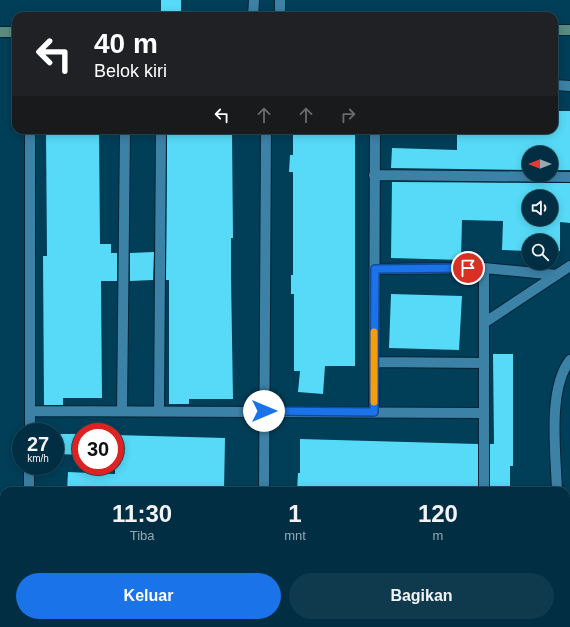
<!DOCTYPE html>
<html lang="id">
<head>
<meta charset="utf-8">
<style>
  :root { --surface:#012e42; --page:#0f3a4d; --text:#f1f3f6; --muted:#96a8b2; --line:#234a5b; --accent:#1a73e8 }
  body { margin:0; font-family:Helvetica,sans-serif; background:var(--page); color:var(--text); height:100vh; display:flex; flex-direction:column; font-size:15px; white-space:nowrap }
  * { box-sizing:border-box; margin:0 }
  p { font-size:13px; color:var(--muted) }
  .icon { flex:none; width:22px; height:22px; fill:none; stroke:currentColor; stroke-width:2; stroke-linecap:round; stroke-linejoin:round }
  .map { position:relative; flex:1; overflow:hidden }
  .sheet { position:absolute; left:0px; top:487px; width:570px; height:140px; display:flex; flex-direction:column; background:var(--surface); border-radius:12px 12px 0 0; box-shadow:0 2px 10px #0003,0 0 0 1px var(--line) }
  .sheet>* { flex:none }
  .banner { position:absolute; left:12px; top:12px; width:546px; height:122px; border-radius:12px; box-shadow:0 2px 10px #0003,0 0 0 1px var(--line); background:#202124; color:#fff; overflow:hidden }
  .needle { width:26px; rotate:270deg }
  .controls { position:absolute; left:522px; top:146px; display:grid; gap:8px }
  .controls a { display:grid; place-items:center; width:36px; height:36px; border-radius:50%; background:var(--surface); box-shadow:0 2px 10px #0003,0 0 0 1px var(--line); font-size:20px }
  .speed { position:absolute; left:12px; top:423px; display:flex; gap:8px; font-size:20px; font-weight:700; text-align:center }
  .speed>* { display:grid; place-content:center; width:52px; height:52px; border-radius:50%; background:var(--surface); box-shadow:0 2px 10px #0003,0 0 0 1px var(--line); line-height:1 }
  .speed small { font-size:10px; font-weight:400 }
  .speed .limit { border:6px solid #d22; background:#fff; color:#111 }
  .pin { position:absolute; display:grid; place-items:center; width:34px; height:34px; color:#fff; margin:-17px; border:2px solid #fff; border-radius:50%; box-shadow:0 1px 4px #0007 }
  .me { position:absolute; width:44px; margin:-22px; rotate:90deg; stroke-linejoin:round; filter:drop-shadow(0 0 3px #0008) }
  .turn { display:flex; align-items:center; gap:14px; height:84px; padding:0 16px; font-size:18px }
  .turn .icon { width:52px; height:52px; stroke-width:2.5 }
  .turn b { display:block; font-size:28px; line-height:34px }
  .lanes { display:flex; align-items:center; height:38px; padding:0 16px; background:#0003; justify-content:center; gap:20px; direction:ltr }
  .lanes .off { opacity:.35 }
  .eta { display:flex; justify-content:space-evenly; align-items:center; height:68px; text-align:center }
  .eta b { font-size:24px; font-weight:600; line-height:28px }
  .primary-button { display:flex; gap:8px; margin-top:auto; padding:8px 16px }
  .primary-button a { flex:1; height:46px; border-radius:24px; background:var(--accent); color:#fff; font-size:16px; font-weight:600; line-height:46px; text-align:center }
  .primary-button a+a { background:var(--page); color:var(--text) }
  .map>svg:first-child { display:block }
  .building { fill:#56daf7; fill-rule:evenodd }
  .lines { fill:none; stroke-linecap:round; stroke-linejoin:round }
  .street-casing { stroke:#002436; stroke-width:12 }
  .secondary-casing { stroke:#002436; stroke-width:12 }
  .street { stroke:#3c81a6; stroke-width:10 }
  .secondary { stroke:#598c80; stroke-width:10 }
  .route-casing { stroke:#114b97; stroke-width:10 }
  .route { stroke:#1a73e8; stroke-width:7 }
  .slow { stroke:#f59e0b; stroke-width:7 }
</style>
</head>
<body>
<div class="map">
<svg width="570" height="627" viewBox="0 0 570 627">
  <rect width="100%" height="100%" fill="#013e58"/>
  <!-- building -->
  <path class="building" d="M161 0H181V16H161Z
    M554 111H570V170H551V153H529V170L391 168 392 148 457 150V130H554Z
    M46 130H99L100 244H111V253H117V281H101L102 398H63V405H44L43 256H47Z
    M167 130H232L233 238H231V277L233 399H189V404H169V280H166Z
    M293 130H355V366H325L323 394 298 392 300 371H294V294H291V275H293V172H289L290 155H293Z
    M392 182 570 183V223L560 222V251H551V241H529V251L502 250 503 221 462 220 461 260 391 258ZM529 197H551V219H529Z
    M154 252 153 280 130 281V253Z
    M391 294 462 296 459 350 389 348Z
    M493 354H513V466H510V491H490V444H494Z
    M59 434H81V455L58 454Z
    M115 435 225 438 224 491H67L68 472 115 474Z
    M300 439 478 444V491H297L298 473H300Z"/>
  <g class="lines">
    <!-- street casing -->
    <g class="street-casing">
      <path id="street" d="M253 16 254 0
        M280 16V0
        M554 85 570 86
        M374 175 570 177
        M375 269 484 268
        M484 323 570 266
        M374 362 484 363
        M30 411 484 413
        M122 411 125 130
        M159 411 161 130
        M374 412 375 130
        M30 432V130
        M29 491V466
        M264 491 266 130
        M484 491V268L557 275
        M557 491C556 455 547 389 570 360
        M29 623V627
        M223 623V627
        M485 623V627
        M311 627V623
        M553 627V623"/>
    </g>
    <!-- secondary casing -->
    <g class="secondary-casing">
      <path id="secondary" d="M554 30H570
        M0 32H16"/>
    </g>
    <!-- street -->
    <use href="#street" class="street"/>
    <!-- secondary -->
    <use href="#secondary" class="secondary"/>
  </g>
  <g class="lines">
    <!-- route casing -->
    <g class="route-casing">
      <path id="route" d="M264 411 374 412 375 269 468 268"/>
    </g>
    <!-- route -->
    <use href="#route" class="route"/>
    <!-- slow -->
    <path class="slow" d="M374 402V332"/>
  </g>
</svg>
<div class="controls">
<a><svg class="needle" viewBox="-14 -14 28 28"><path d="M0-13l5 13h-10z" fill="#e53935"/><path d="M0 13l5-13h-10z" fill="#96a8b2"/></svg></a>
<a><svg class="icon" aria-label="sound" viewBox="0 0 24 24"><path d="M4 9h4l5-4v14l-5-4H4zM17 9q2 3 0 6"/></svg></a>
<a><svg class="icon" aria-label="search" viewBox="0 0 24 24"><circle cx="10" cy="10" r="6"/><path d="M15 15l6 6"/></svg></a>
</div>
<div class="speed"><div>27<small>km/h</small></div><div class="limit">30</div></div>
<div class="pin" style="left:468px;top:268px;background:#d93025"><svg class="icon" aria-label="arrive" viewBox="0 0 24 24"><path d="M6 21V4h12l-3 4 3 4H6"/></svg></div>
<svg class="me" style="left:264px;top:411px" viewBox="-20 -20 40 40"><circle r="19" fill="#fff"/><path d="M0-13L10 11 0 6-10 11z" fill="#1a73e8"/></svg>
<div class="banner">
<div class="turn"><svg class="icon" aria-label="left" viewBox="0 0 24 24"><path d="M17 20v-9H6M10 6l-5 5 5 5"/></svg><div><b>40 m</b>Belok kiri</div></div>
<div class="lanes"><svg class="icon" aria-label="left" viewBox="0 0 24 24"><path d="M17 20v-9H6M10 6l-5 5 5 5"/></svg><svg class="icon off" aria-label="ahead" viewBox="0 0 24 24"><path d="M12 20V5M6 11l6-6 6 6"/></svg><svg class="icon off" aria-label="ahead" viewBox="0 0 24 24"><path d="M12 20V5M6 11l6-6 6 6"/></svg><svg class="icon off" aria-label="right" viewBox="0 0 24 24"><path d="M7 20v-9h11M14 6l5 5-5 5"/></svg></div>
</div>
<section class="sheet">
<div class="eta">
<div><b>11:30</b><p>Tiba</p></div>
<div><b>1</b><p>mnt</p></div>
<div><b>120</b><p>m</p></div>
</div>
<div class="primary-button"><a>Keluar</a><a>Bagikan</a></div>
</section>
</div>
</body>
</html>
